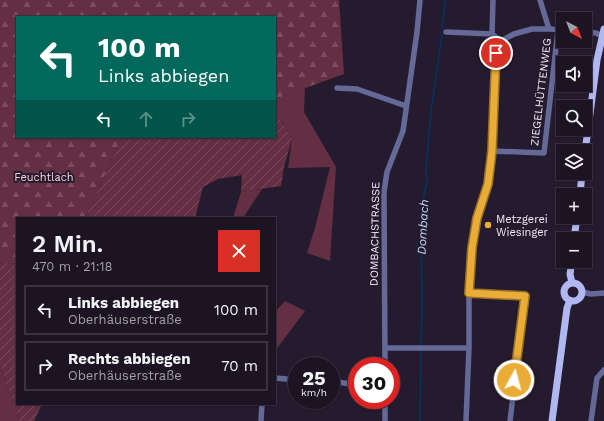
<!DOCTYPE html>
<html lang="de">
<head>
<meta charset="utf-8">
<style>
  :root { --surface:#1c1423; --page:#251d2b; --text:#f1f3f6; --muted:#a09ea6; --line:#3a3341 }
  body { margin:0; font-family:"Work Sans",sans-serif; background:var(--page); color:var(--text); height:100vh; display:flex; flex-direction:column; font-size:15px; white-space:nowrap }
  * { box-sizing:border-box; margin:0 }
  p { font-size:13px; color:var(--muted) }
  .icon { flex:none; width:22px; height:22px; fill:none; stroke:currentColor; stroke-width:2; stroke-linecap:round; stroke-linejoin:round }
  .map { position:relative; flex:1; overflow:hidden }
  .sheet { position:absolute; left:16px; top:217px; width:260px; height:188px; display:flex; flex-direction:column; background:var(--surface); border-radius:0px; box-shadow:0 1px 3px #0004,0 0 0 1px var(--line) }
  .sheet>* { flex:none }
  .hud { position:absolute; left:16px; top:16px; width:260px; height:122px; border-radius:0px; box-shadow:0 1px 3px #0004,0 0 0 1px var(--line); background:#00695c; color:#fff; overflow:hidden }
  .needle { width:26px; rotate:138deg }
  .controls { position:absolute; left:556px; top:12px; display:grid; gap:8px }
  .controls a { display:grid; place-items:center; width:36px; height:36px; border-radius:0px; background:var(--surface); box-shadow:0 1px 3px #0004,0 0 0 1px var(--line); font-size:20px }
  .speed { position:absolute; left:288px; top:357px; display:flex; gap:8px; font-size:20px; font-weight:700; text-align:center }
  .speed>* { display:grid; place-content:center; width:52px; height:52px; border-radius:50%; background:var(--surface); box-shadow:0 1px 3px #0004,0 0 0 1px var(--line); line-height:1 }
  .speed small { font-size:10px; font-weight:400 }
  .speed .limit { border:6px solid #d22; background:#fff; color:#111 }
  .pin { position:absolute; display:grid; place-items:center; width:34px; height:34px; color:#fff; margin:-17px; border:2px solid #fff; border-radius:50%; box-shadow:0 1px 4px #0007 }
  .me { position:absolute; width:44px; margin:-22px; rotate:7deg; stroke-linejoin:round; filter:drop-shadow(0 0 3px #0008) }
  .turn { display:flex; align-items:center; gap:14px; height:84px; padding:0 16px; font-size:18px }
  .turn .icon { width:52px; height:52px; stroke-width:2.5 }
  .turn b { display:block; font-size:28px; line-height:34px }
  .lanes { display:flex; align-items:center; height:38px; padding:0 16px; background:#0003; justify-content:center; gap:20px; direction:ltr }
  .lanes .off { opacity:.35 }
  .round { display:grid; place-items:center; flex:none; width:42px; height:42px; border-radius:0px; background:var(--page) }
  .head { display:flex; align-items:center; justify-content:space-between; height:68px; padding:0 16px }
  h1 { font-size:24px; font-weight:600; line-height:30px }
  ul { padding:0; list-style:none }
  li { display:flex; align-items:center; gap:12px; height:50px; margin:0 8px 6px; padding:0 8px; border:2px solid var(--line); border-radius:0px }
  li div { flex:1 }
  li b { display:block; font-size:15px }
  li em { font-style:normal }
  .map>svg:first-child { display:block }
  .grass { fill:#642f42 }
  .forest { fill:url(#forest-firs) }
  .garden { fill:url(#garden-furrows) }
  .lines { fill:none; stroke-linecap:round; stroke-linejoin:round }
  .stream { stroke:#003667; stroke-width:1.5 }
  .minor { stroke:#646997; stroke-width:5.5 }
  .major { stroke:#b0b7f1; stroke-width:7 }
  .route-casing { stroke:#977024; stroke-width:10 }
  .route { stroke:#e8ac37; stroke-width:7 }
  .poi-dot { fill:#e8ac37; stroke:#251b2f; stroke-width:1.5 }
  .labels { text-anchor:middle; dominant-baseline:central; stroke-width:4; stroke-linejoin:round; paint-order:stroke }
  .street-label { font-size:11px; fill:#f1ebf9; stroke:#251b2f }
  .park-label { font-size:11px; fill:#fcd0dc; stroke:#251b2f }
  .poi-label { font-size:11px; fill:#f1ebf9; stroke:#251b2f; text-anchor:start }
  .water-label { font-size:12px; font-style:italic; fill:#bdd8f7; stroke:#251b2f }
</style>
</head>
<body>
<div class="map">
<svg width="604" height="421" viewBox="0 0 604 421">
  <defs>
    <pattern id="forest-firs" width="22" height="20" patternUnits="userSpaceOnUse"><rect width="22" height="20" fill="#642f42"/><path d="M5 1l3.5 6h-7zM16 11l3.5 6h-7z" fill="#7b4d5e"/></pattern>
    <pattern id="garden-furrows" width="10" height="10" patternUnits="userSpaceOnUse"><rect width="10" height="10" fill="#642f42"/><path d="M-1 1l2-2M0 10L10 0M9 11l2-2" fill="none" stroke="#7b4d5e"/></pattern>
  </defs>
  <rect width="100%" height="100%" fill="#251b2f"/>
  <!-- grass -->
  <path class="grass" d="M305 88 304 112 336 167 330 261 307 253 315 228 330 167 288 168 292 139 281 120H275V99Z
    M262 189 243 218H233L241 192Z
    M285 301 305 311 275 351V312Z
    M0 365 19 421H0Z"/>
  <!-- forest -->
  <path class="forest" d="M0 0H339L344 74 275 99V17H17V137H122L85 218H17V264L0 262Z"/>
  <!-- garden -->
  <path class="garden" d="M275 120H281L292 139 284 167 281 186 241 192 242 175 218 179 203 187 195 218H85L122 137H275Z
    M0 262 17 264V404H42L34 421H19L0 365Z"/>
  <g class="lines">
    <!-- stream -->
    <path class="stream" d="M442 28 445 0
      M421 345 422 304 421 236 424 195 427 182 426 169 431 111 442 35
      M420 421 421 349"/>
    <!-- minor -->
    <path class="minor" d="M493 0 492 34 501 41
      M540 0 549 29 563 30
      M446 32 492 34
      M585 32 596 33 602 36
      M337 88 357 89 406 106
      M492 151 544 153 558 30
      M582 292 591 294 604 293
      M469 293 525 296 510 421
      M385 348H469
      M385 366 384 192 387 172 403 131 417 32 420 0
      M275 378 297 380
      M331 381 357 385
      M261 421 262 404
      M385 421V400
      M466 421 469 348V293L472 249 477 218 488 184 492 151 496 53 501 41 514 34 532 29H549
      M591 421 597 378 604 370"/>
    <!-- major -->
    <path class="major" d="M585 152 597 60 604 29
      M580 195 582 173
      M574 239 577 217
      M572 261 570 274 572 283
      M564 292a9 9 0 1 1 18 0a9 9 0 1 1-18 0Z
      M552 421 567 308 570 300"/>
  </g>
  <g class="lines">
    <!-- route casing -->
    <g class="route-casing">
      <path id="route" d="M496 53 492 151 488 184 477 218 472 248 469 293 525 296 514 380"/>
    </g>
    <!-- route -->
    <use href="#route" class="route"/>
  </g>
  <!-- markers -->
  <circle class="poi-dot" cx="488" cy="225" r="4"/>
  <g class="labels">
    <!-- street labels -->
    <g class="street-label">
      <text transform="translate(541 92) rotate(-83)">ZIEGELHÜTTENWEG</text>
      <text transform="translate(375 234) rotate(-89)">DOMBACHSTRASSE</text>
    </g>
    <!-- park labels -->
    <g class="park-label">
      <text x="44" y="177">Feuchtlach</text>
    </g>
    <!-- poi labels -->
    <g class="poi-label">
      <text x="496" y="219">Metzgerei<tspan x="496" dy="13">Wiesinger</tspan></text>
    </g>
    <!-- water labels -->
    <g class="water-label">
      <text transform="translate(423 227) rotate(-87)">Dombach</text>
    </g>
  </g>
</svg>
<div class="controls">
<a><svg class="needle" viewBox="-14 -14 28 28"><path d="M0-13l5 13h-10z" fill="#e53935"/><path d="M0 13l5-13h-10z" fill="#a09ea6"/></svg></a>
<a><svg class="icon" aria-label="sound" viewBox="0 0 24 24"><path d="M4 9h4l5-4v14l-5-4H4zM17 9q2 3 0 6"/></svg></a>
<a><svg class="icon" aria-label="search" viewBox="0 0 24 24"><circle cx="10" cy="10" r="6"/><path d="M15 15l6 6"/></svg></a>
<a><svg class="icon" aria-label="layers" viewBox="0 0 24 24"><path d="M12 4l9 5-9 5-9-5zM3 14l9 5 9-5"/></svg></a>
<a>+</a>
<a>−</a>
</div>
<div class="speed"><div>25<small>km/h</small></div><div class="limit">30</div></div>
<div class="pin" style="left:496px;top:53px;background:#d93025"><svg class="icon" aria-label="arrive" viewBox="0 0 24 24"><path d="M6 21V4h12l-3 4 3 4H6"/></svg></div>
<svg class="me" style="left:514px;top:380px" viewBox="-20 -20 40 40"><circle r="17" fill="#e8ac37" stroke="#fff" stroke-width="3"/><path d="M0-11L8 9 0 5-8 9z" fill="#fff"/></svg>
<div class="hud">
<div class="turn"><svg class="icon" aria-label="left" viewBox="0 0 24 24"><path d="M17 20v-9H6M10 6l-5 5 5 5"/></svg><div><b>100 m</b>Links abbiegen</div></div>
<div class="lanes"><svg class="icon" aria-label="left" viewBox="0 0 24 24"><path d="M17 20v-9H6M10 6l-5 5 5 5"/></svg><svg class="icon off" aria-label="ahead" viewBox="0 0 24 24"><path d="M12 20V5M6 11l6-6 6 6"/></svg><svg class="icon off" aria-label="right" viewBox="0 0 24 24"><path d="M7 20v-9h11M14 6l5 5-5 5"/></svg></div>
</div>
<section class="sheet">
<div class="head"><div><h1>2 Min.</h1><p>470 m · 21:18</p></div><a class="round" style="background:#d93025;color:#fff"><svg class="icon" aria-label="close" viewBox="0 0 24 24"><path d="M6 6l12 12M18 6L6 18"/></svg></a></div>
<ul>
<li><svg class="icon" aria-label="left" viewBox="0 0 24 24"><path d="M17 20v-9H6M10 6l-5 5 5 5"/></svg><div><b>Links abbiegen</b><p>Oberhäuserstraße</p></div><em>100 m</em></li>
<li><svg class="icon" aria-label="right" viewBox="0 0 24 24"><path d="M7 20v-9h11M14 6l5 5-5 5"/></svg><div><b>Rechts abbiegen</b><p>Oberhäuserstraße</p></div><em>70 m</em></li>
</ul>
</section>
</div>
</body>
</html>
